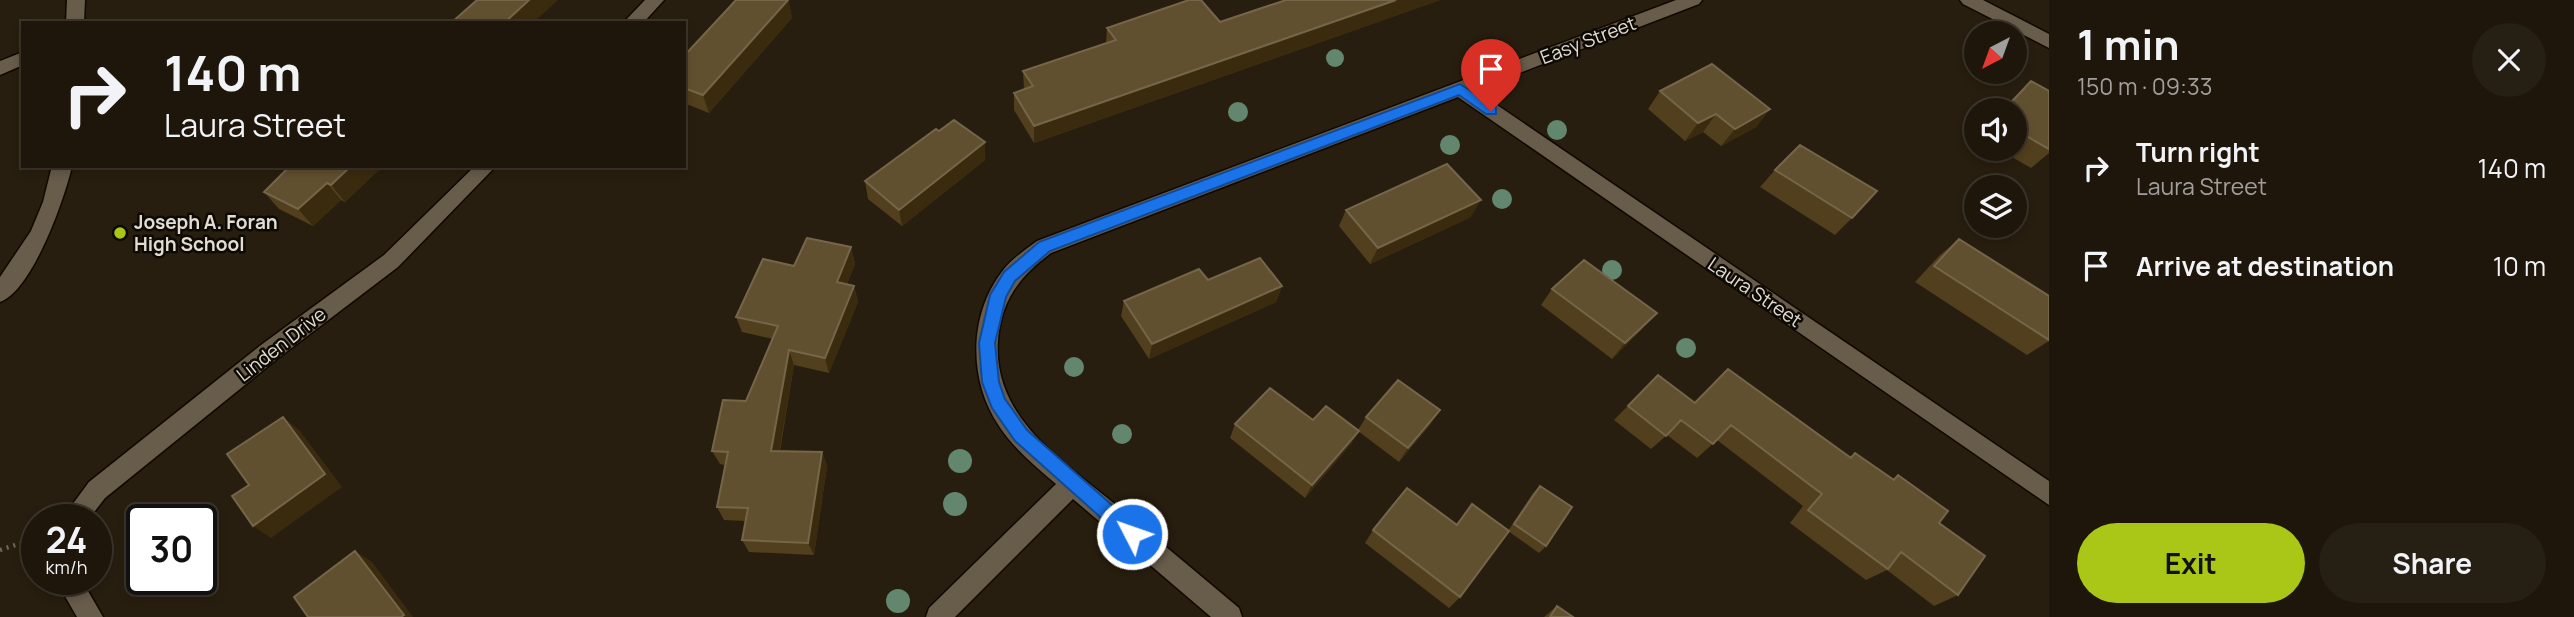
<!DOCTYPE html>
<html lang="en">
<head>
<meta charset="utf-8">
<style>
  :root { --surface:#1e160b; --page:#261f14; --text:#f1f3f6; --muted:#a19f9d; --line:#3c352c; --accent:#aac717 }
  body { margin:0; font-family:Manrope,sans-serif; background:var(--page); color:var(--text); height:100vh; display:flex; flex-direction:column; font-size:26px; white-space:nowrap }
  * { box-sizing:border-box; margin:0 }
  p { font-size:23px; color:var(--muted) }
  .icon { flex:none; width:38px; height:38px; fill:none; stroke:currentColor; stroke-width:2; stroke-linecap:round; stroke-linejoin:round }
  .map { position:relative; flex:1; overflow:hidden }
  .sheet { display:flex; flex-direction:column; background:var(--surface); width:525px }
  .sheet>* { flex:none }
  .top-card { position:absolute; left:21px; top:21px; width:665px; height:147px; border-radius:0px; box-shadow:0 4px 10px #0003,0 0 0 2px var(--line); background:#1e160b; color:var(--text); overflow:hidden }
  .needle { width:46px; rotate:221deg }
  .fabs { position:absolute; left:1964px; top:21px; display:grid; gap:14px }
  .fabs a { display:grid; place-items:center; width:63px; height:63px; border-radius:50%; background:var(--surface); box-shadow:0 4px 10px #0003,0 0 0 2px var(--line); font-size:35px }
  .speed { position:absolute; left:21px; top:504px; display:flex; gap:14px; font-size:35px; font-weight:700; text-align:center }
  .speed>* { display:grid; place-content:center; width:91px; height:91px; border-radius:50%; background:var(--surface); box-shadow:0 4px 10px #0003,0 0 0 2px var(--line); line-height:1 }
  .speed small { font-size:18px; font-weight:400 }
  .speed .limit { border:4px solid #111; border-radius:10px; background:#fff; color:#111 }
  .pin { position:absolute; display:grid; place-items:center; width:60px; height:60px; color:#fff; margin:-72px -30px; border-radius:50% 50% 50% 0; rotate:-45deg; box-shadow:0 0 7px #0007 }
  .pin .icon { rotate:45deg }
  .me { position:absolute; width:77px; margin:-38px; rotate:311deg; stroke-linejoin:round; filter:drop-shadow(0 0 5px #0008) }
  .turn { display:flex; align-items:center; gap:24px; height:147px; padding:0 28px; font-size:32px }
  .turn .icon { width:91px; height:91px; stroke-width:2.5 }
  .turn b { display:block; font-size:49px; line-height:60px }
  .round { display:grid; place-items:center; flex:none; width:74px; height:74px; border-radius:37px; background:var(--page) }
  .headline { display:flex; align-items:center; justify-content:space-between; height:119px; padding:0 28px }
  h1 { font-size:42px; font-weight:700; line-height:52px }
  .action { display:flex; gap:14px; margin-top:auto; padding:14px 28px }
  .action a { flex:1; height:80px; border-radius:42px; background:var(--accent); color:#111; font-size:28px; font-weight:700; line-height:80px; text-align:center }
  .action a+a { background:var(--page); color:var(--text) }
  ul { padding:0; list-style:none }
  li { display:flex; align-items:center; gap:21px; height:98px; padding:0 28px }
  li div { flex:1 }
  li b { display:block; font-size:26px }
  li em { font-style:normal }
  main { display:flex; flex:1; min-height:0 }
  .map>svg:first-child { display:block }
  .lines { fill:none; stroke-linecap:round; stroke-linejoin:round }
  .lane-casing { stroke:#110800; stroke-width:3 }
  .street-casing { stroke:#110800; stroke-width:3 }
  .path { stroke:#70685b; stroke-width:4.5; stroke-dasharray:2 5; stroke-linecap:butt }
  .lane { fill:#685c4b; fill-rule:evenodd }
  .street { fill:#685c4b; fill-rule:evenodd }
  .tree { fill:#63866e }
  .wall { fill:#513f1d }
  .shaded-wall { fill:#3a2b0f }
  .building { fill:#615030; stroke:#75664a; stroke-width:2 }
  .route { fill:#1a73e8; stroke:#114b97; stroke-width:2 }
  .poi-dot { fill:#aac717; stroke:#0d0904; stroke-width:2.5 }
  .labels { text-anchor:middle; dominant-baseline:central; stroke-width:5; stroke-linejoin:round; paint-order:stroke }
  .street-label { font-size:19px; fill:#e2dcd2; stroke:#0d0904 }
  .poi-label { font-size:19px; font-weight:bold; fill:#e2dcd2; stroke:#0d0904; text-anchor:start }
</style>
</head>
<body>
<main>
<div class="map">
<svg width="2049" height="617" viewBox="0 0 2049 617">
  <rect width="100%" height="100%" fill="#281e0f"/>
  <g class="lines">
    <!-- lane casing -->
    <g class="lane-casing">
      <path id="lane" d="M23 52V65L0 75V61Z"/>
    </g>
    <!-- street casing -->
    <g class="street-casing">
      <path id="street" d="M67 0H85L84 23H66Z
        M645 0H664L643 23H623Z
        M1676 0H1702L1699 4 1475 90 2049 481V505L1458 97 1051 253C1020 276 1001 300 998 340 992 418 1064 462 1116 505 1157 539 1198 574 1239 608L1242 617H1211L1073 499 955 617H926L929 608 1056 484C1036 467 1014 449 999 426 968 380 968 314 1004 269 1013 258 1025 250 1037 241Z
        M1960 0H1983L2049 34V48L1963 4Z
        M52 166H72C65 198 32 291 0 302V277L31 231 43 202Z
        M475 166H496L398 267 277 359 105 498 88 520H61L89 482 261 345 384 255Z
        M55 579H81L103 617H77Z"/>
    </g>
    <!-- path -->
    <path class="path" d="M0 550 37 538"/>
    <!-- lane -->
    <use href="#lane" class="lane"/>
    <!-- street -->
    <use href="#street" class="street"/>
  </g>
  <!-- trees -->
  <g class="tree">
    <circle cx="1335" cy="58" r="9"/>
    <circle cx="1238" cy="112" r="10"/>
    <circle cx="1557" cy="130" r="10"/>
    <circle cx="1450" cy="145" r="10"/>
    <circle cx="1502" cy="199" r="10"/>
    <circle cx="1612" cy="270" r="10"/>
    <circle cx="1686" cy="348" r="10"/>
    <circle cx="1074" cy="367" r="10"/>
    <circle cx="1122" cy="434" r="10"/>
    <circle cx="960" cy="461" r="12"/>
    <circle cx="955" cy="504" r="12"/>
    <circle cx="898" cy="601" r="12"/>
  </g>
  <!-- wall -->
  <path class="wall" d="M788 0 792 18 709 113 684 103V56Z
    M1286 0H1440L1034 143 1014 110V93L1024 89 1023 71 1106 43 1107 28 1220 22Z
    M2031 81 2049 91V153L2031 168 1998 149H2014V110H2001Z
    M1660 91 1770 109 1756 127 1721 146 1703 132 1685 141 1648 109Z
    M939 131 985 142V160L902 226 868 199 865 181Z
    M383 166 345 202 341 200 313 226 279 209 264 192Z
    M1775 170 1852 218 1835 235 1760 187Z
    M1346 210 1471 217 1370 264 1339 226Z
    M1959 239 2049 296V341L2027 355 1915 282 1939 256Z
    M851 247 855 264 847 284 854 286 858 302 829 373 794 365 780 451 822 452 827 466 814 555 749 552 742 540 746 521 724 520 717 507 725 465 720 464 712 451 746 401 773 339 742 332 736 317 794 266Z
    M1282 286 1276 302 1149 359 1121 316 1124 301Z
    M1552 289 1643 328 1612 359 1541 305Z
    M1728 369 1849 457 1855 453 1892 479 1898 475 1939 523 1958 595 1934 606 1887 570 1866 580 1790 523 1803 506 1717 440 1697 458 1667 435 1651 449 1614 420 1658 375 1694 402Z
    M1366 417 1431 424 1399 462 1358 431 1351 444 1305 498 1230 438 1235 424 1313 420 1358 430Z
    M1540 486 1546 546 1539 553 1508 531 1460 597 1449 608 1365 543 1373 530 1456 524 1472 504 1508 531 1533 493Z
    M1557 606 1573 617H1544Z"/>
  <!-- shaded-wall -->
  <path class="shaded-wall" d="M529 0H558L533 23H504Z
    M788 0 792 18 709 113 703 95Z
    M1396 0H1440L1034 143V126Z
    M1770 109 1756 127 1721 146 1735 129Z
    M1716 114 1703 132 1685 141 1698 123Z
    M985 142V160L902 226 899 210Z
    M351 166H383L345 202 331 185Z
    M327 183 341 200 313 226 298 209Z
    M1481 200 1471 217 1370 264 1378 248Z
    M851 247 855 264 841 298 837 282Z
    M854 286 858 302 829 373 825 358Z
    M1282 286 1276 302 1149 359 1152 344Z
    M1657 313 1643 328 1612 359 1625 343Z
    M789 350 794 365 777 465 771 451Z
    M1440 410 1431 424 1399 462 1408 448Z
    M283 417 300 431 342 487 271 538 253 526Z
    M1359 431 1351 444 1305 498 1312 485Z
    M822 452 827 466 814 555 808 543Z
    M355 551 372 562 413 617H401Z"/>
  <!-- building -->
  <path class="building" d="M477 0H529L504 23H451Z
    M736 0H788L703 95 684 88V56Z
    M1189 0H1201L1220 22 1286 0H1396L1034 126 1014 93 1033 86 1023 71 1116 40 1107 28Z
    M1712 64 1770 109 1735 129 1716 114 1698 123 1660 91Z
    M2031 81 2049 91V149L2014 129V110H2004Z
    M954 120 985 142 899 210 865 181 936 129 939 131Z
    M1800 145 1877 191 1852 218 1775 170Z
    M1447 164 1481 200 1378 248 1346 210Z
    M290 166H351L331 185 327 183 298 209 264 192Z
    M807 238 851 247 837 282 854 286 825 358 789 350 771 451 822 452 808 543 742 540 748 508 717 507 728 452 712 451 723 400 746 401 778 326 736 317 763 259 794 266Z
    M1959 239 2049 296V340L1934 266Z
    M1260 258 1282 286 1152 344 1124 301 1199 269 1208 280Z
    M1584 260 1657 313 1625 343 1552 289Z
    M1728 369 1851 458 1855 453 1894 480 1898 475 1948 511 1939 523 1985 556 1958 595 1901 552 1888 569 1808 510 1822 494 1731 425 1713 444 1681 420 1666 436 1628 406 1658 375 1695 403Z
    M1398 380 1440 410 1408 448 1366 417Z
    M1270 388 1313 420 1326 406 1359 431 1312 485 1235 424Z
    M283 417 325 474 253 526 232 496 249 485 227 454Z
    M1540 486 1572 507 1546 546 1514 524Z
    M1407 488 1457 525 1472 504 1509 531 1460 597 1373 530Z
    M355 551 404 615 401 617H308L294 597Z
    M1557 606 1573 617H1550Z"/>
  <!-- route -->
  <path class="route" d="M1460 84 1496 107V114H1486L1459 95 1050 251 1015 281 1006 297 995 343 999 382 1005 399 1027 430 1138 528 1141 534 1138 540 1132 542 1126 540 1015 441 992 408 982 382 979 343 990 295 1004 272 1039 242Z"/>
  <!-- markers -->
  <circle class="poi-dot" cx="120" cy="233" r="7"/>
  <g class="labels">
    <!-- street labels -->
    <g class="street-label">
      <text transform="translate(1588 40) rotate(-21)">Easy Street</text>
      <text transform="translate(1755 292) rotate(34)">Laura Street</text>
      <text transform="translate(281 344) rotate(-38)">Linden Drive</text>
    </g>
    <!-- poi labels -->
    <g class="poi-label">
      <text x="134" y="222">Joseph A. Foran<tspan x="134" dy="22">High School</tspan></text>
    </g>
  </g>
</svg>
<div class="fabs">
<a><svg class="needle" viewBox="-14 -14 28 28"><path d="M0-13l5 13h-10z" fill="#e53935"/><path d="M0 13l5-13h-10z" fill="#a19f9d"/></svg></a>
<a><svg class="icon" aria-label="sound" viewBox="0 0 24 24"><path d="M4 9h4l5-4v14l-5-4H4zM17 9q2 3 0 6"/></svg></a>
<a><svg class="icon" aria-label="layers" viewBox="0 0 24 24"><path d="M12 4l9 5-9 5-9-5zM3 14l9 5 9-5"/></svg></a>
</div>
<div class="speed"><div>24<small>km/h</small></div><div class="limit">30</div></div>
<div class="pin" style="left:1491px;top:111px;background:#d93025"><svg class="icon" aria-label="arrive" viewBox="0 0 24 24"><path d="M6 21V4h12l-3 4 3 4H6"/></svg></div>
<svg class="me" style="left:1132px;top:534px" viewBox="-20 -20 40 40"><circle r="17" fill="#1a73e8" stroke="#fff" stroke-width="3"/><path d="M0-11L8 9 0 5-8 9z" fill="#fff"/></svg>
<div class="top-card">
<div class="turn"><svg class="icon" aria-label="right" viewBox="0 0 24 24"><path d="M7 20v-9h11M14 6l5 5-5 5"/></svg><div><b>140 m</b>Laura Street</div></div>
</div>
</div>
<section class="sheet">
<div class="headline"><div><h1>1 min</h1><p>150 m · 09:33</p></div><a class="round"><svg class="icon" aria-label="close" viewBox="0 0 24 24"><path d="M6 6l12 12M18 6L6 18"/></svg></a></div>
<ul>
<li><svg class="icon" aria-label="right" viewBox="0 0 24 24"><path d="M7 20v-9h11M14 6l5 5-5 5"/></svg><div><b>Turn right</b><p>Laura Street</p></div><em>140 m</em></li>
<li><svg class="icon" aria-label="arrive" viewBox="0 0 24 24"><path d="M6 21V4h12l-3 4 3 4H6"/></svg><div><b>Arrive at destination</b></div><em>10 m</em></li>
</ul>
<div class="action"><a>Exit</a><a>Share</a></div>
</section>
</main>
</body>
</html>
